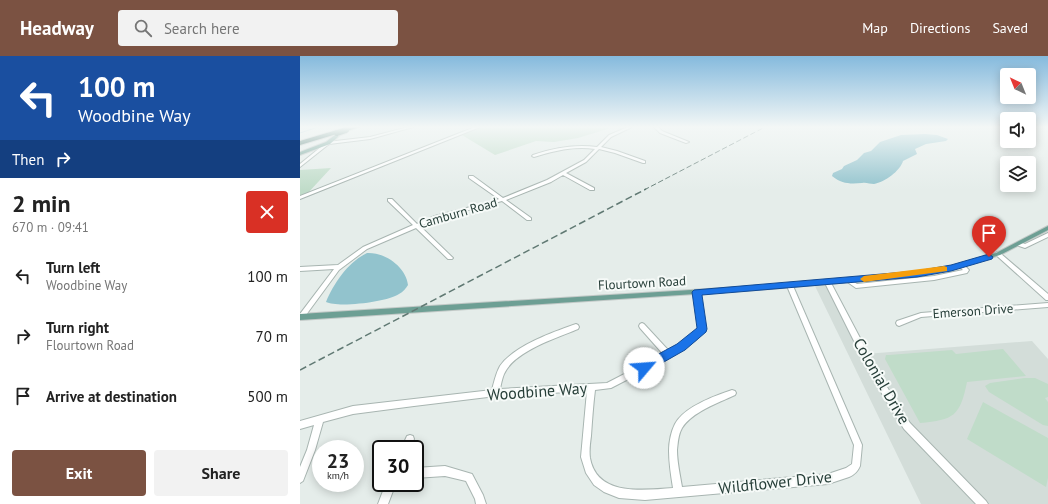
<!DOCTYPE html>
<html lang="en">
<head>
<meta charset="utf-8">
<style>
  :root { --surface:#fff; --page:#f2f2f2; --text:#222; --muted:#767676; --accent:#7b5242 }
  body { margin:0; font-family:"PT Sans",sans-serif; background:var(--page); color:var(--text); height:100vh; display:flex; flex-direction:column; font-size:15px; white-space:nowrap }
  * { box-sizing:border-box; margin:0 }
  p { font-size:13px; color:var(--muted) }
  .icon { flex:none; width:22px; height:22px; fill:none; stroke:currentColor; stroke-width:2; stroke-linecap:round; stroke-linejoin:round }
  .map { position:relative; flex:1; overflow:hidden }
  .side { display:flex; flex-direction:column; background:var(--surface); width:300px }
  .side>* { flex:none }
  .banner { background:#1a4fa0; color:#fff; overflow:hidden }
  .needle { width:26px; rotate:317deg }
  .buttons { position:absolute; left:700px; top:12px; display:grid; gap:8px }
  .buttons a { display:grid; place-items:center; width:36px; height:36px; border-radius:4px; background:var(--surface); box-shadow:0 2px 10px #0003; font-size:20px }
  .speed { position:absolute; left:12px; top:384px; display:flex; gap:8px; font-size:20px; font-weight:700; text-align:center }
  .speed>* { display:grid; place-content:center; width:52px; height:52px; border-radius:50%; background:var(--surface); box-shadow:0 2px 10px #0003; line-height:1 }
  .speed small { font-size:10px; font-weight:400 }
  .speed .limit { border:2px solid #111; border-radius:6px; background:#fff; color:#111 }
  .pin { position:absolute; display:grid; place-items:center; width:34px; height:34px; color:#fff; margin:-41px -17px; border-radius:50% 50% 50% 0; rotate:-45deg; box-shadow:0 0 4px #0007 }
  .pin .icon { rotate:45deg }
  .me { position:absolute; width:44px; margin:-22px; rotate:63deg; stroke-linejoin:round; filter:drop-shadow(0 0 3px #0008) }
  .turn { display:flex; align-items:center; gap:14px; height:84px; padding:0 12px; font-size:18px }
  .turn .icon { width:52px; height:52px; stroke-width:2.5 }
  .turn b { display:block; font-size:28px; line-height:34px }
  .then { display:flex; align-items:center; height:38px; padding:0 12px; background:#0003; gap:8px; font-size:15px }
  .round { display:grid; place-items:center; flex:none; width:42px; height:42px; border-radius:4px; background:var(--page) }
  .headline { display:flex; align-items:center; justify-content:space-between; height:68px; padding:0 12px }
  h1 { font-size:24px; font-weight:700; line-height:30px }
  .cta { display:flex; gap:8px; margin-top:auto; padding:8px 12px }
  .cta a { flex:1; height:46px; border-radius:4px; background:var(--accent); color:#fff; font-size:16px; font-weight:700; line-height:46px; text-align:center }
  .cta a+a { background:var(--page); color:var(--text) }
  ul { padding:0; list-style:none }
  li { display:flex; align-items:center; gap:12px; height:60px; padding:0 12px }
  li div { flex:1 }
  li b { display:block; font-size:15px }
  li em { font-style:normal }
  header { display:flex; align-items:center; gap:24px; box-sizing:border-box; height:56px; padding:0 20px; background:var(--accent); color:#fff }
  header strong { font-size:19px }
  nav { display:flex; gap:22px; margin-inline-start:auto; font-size:14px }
  .search { width:280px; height:36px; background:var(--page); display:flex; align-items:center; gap:10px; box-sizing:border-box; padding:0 14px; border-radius:4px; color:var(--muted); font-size:15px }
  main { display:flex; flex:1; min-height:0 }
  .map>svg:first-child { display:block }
  .built { fill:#d3ddd9 }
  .green { fill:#c0dcc9 }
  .water { fill:#92c3cd }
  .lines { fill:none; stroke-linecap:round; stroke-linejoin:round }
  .stream { stroke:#92c3cd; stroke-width:1 }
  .minor-casing { stroke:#a8b5b1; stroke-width:2 }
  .major-casing { stroke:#c2c9c7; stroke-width:2 }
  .highway-casing { stroke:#c2c9c7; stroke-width:2 }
  .minor { fill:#fff; fill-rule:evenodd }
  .major { fill:#6d9f94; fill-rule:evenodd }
  .highway { fill:#34685f; fill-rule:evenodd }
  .rail-far1 { stroke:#607973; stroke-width:1; stroke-dasharray:5.5 2.5; stroke-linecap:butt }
  .rail { stroke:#607973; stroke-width:1.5; stroke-dasharray:7 3.5; stroke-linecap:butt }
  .highway-bridge-casing { stroke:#c2c9c7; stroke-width:8; stroke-linecap:butt }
  .highway-bridge { stroke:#34685f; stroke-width:6 }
  .route { fill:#1a73e8; stroke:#114b97 }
  .slow { fill:#f59e0b }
  .labels { text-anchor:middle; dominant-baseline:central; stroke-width:4; stroke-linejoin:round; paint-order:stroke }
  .street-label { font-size:13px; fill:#263e38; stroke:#f6faf8 }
  .near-street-label { font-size:16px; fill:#263e38; stroke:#f6faf8 }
</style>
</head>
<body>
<header>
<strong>Headway</strong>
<div class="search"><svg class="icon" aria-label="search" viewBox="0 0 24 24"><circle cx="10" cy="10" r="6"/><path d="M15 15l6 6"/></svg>Search here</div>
<nav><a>Map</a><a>Directions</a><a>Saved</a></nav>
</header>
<main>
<section class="side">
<div class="banner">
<div class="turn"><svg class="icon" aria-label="left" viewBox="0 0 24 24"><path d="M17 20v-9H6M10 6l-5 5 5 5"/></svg><div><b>100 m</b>Woodbine Way</div></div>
<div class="then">Then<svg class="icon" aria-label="right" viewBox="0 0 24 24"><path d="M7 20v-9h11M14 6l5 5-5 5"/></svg></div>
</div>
<div class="headline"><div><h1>2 min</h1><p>670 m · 09:41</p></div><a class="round" style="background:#d93025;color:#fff"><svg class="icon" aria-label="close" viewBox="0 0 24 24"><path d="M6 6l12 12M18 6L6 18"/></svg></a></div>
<ul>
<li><svg class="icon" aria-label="left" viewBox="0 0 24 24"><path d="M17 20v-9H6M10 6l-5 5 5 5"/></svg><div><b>Turn left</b><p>Woodbine Way</p></div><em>100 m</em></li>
<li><svg class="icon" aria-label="right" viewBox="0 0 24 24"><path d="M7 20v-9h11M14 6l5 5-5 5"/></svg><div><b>Turn right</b><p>Flourtown Road</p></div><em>70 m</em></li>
<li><svg class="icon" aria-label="arrive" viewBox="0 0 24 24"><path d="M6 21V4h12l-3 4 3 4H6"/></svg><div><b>Arrive at destination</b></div><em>500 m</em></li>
</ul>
<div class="cta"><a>Exit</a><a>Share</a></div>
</section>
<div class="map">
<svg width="748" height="448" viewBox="0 0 748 448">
  <rect width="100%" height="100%" fill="#e5edea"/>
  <!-- built -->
  <path class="built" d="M528 227 565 298 732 285 748 303V448H621L514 228Z"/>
  <!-- green -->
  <path class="green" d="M181 71H327L320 73 314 71 278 82 254 86 236 85 195 99 162 79Z
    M31 112 7 138 0 140V114Z
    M703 293 726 320 667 326C660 360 654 364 620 367L585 303 586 299H589L652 294 656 298Z
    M724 322H735L748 328V341L745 342 748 346V370L743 369 689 336 685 330 690 327Z
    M683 346 748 382V422L746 431 667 383Z"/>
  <!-- water -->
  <path class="water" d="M625 78 637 79 648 83 646 85 626 88 615 93 617 98 603 105C600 115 585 126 574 128 570 128 566 126 562 127 550 128 542 128 532 120L533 117 542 113 544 110 557 104 564 97 571 95 580 86 601 79Z
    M67 197C85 196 106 211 108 229 106 232 103 236 99 238 88 246 38 252 26 246 34 227 48 206 67 197Z"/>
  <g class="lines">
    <!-- stream -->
    <path class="stream" d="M0 77 18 71"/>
    <!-- minor casing -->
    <g class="minor-casing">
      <path id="minor" d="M108 71H113L70 83 29 88 0 111V108L27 86 70 81Z
        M175 71H180L0 143V140Z
        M328 71H332L311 81 301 91 317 95 345 105V107H343L315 97 299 93 286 106 266 117 294 132V134H290L263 119 251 126 206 144 231 162V164H227L202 145 139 162 120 170 152 201 153 202 152 203H148L116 172 67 193 39 214 3 263H0V258L34 213 0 215V211L38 209 63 191 113 169 88 145V143H92L117 168 135 160 194 145 199 143 169 122V120H173L203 142 247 124 284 104 295 93C273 90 254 95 234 101L232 100 233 99C254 92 274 88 297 91L309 79Z
        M354 71H358L362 75 389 86 386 87 360 77Z
        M748 177V181L727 191 725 192 716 189 715 188 718 186 725 188Z
        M698 196 700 197 748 238V244H746L696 199 695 198 696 197Z
        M661 207 663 208 669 214 667 217 634 224 556 232 546 225 549 223 557 228 634 220 663 214 658 209Z
        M528 225 531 227 578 316 599 351 610 367 686 445 688 448H676L604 373 593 356 572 321 525 227Z
        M490 228 493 230 562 389 560 410C558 415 554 419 549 421L528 428 345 444 319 442 304 436 294 429 286 417 281 401 287 335 196 340 114 350 53 358 23 366 15 394 3 425 0 427V411L7 394 14 369 0 373V365L53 350 192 334C194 326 196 317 200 310 214 290 253 276 276 268L278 269 279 271 278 273C257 282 214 295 204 318 202 323 201 328 200 333L307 327 363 298 340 272 339 270 340 268 342 267 344 268 369 295 392 280 399 272 394 236 397 234 400 236 405 273 396 284 371 301 311 332 295 334C293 350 292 365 291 380 290 387 289 395 290 402 297 441 344 434 373 432 371 420 369 407 369 395 369 386 371 376 375 368 384 351 414 340 432 334L435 335 436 337 435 339C418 347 392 356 382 372 378 379 378 386 377 394 377 406 380 419 382 431L528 418 546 412 552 408 554 389 487 230Z
        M748 247V251L621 261 599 270 597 269 596 267 597 265 621 257Z
        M110 379 113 380 114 383 110 393H101L107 380Z
        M145 410 172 418 183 439 186 448H176L175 443 166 425 145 420 115 422V412Z
        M86 427H96L88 448H78Z"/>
    </g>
    <!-- major casing -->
    <g class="major-casing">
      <path id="major" d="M45 71H49L30 88 0 99V96L26 86Z
        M748 170V174L700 199 651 214 617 220 471 233 0 264V258L471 229 617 216 651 210 696 197Z"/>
    </g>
    <!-- highway casing -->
    <g class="highway-casing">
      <path id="highway" d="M52 71H60L0 89V85L40 73Z"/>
    </g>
    <!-- minor -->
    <use href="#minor" class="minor"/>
    <!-- major -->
    <use href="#major" class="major"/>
    <!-- highway -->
    <use href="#highway" class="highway"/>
    <!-- rail-far1 -->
    <path class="rail-far1" d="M344 134 465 71"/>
    <!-- rail -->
    <path class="rail" d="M0 314 346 133"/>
    <!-- highway-bridge casing -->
    <g class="highway-bridge-casing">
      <path id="highway-bridge" d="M37 77 46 74"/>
    </g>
    <!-- highway-bridge -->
    <use href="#highway-bridge" class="highway-bridge"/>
  </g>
  <!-- sky -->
  <linearGradient id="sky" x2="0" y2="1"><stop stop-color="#85badd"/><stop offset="0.53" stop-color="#f3f7f6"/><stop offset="1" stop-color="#f3f7f6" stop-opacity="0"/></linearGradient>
  <rect width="748" height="134" fill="url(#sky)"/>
  <!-- route -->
  <path class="route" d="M689 198 693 201 692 203 651 215 617 221 402 239 407 273 406 276 385 294 348 315H340L338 312 340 308 377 288 397 272 392 236 394 234 617 215 651 209Z"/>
  <!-- slow -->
  <path class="slow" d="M644 210 647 211V215L564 226 560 223 564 220Z"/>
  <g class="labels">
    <!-- street labels -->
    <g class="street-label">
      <text transform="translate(158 157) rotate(-16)">Camburn Road</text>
      <text transform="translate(342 227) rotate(-3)">Flourtown Road</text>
      <text transform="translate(673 255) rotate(-4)">Emerson Drive</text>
    </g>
    <!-- near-street labels -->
    <g class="near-street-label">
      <text transform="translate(582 325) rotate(60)">Colonial Drive</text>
      <text transform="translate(237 335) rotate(-4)">Woodbine Way</text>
      <text transform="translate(475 426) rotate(-6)">Wildflower Drive</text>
    </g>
  </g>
</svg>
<div class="buttons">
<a><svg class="needle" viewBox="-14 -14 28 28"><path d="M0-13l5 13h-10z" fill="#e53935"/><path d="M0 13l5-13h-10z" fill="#767676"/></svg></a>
<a><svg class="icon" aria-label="sound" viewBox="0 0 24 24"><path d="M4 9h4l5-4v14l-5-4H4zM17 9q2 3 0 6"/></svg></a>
<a><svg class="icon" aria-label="layers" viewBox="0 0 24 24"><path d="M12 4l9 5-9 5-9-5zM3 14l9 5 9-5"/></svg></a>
</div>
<div class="speed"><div>23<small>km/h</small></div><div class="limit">30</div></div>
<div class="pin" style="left:689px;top:201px;background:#d93025"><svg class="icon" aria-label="arrive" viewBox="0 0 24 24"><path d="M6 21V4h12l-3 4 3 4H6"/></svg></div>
<svg class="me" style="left:344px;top:312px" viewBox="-20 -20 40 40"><circle r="19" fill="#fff"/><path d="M0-13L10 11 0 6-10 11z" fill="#1a73e8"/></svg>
</div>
</main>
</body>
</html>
